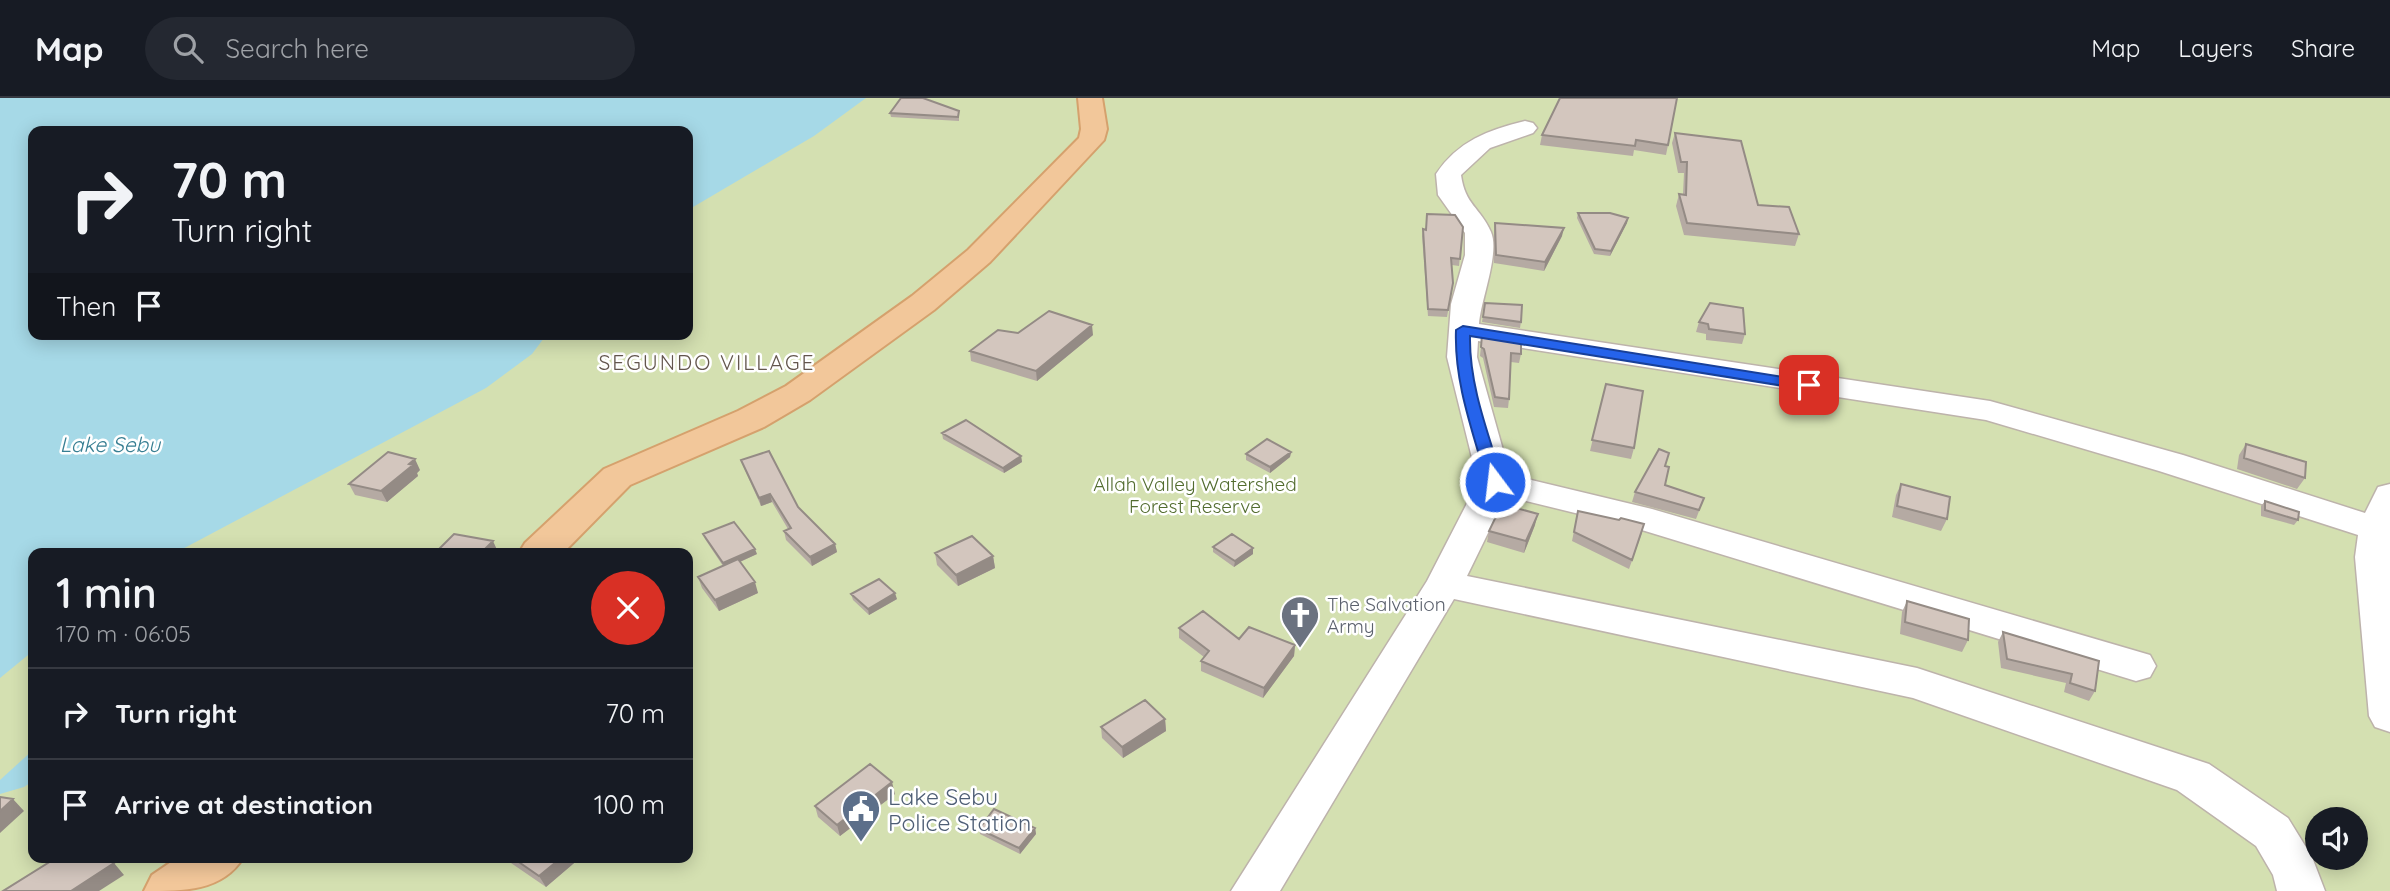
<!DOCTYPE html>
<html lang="en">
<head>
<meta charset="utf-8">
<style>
  :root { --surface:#171b24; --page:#242831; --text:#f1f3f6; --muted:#9ea1a6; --line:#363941 }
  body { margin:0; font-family:Quicksand,sans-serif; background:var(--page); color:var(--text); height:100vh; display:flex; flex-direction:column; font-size:26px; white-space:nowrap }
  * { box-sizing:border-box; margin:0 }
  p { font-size:23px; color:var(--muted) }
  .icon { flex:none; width:38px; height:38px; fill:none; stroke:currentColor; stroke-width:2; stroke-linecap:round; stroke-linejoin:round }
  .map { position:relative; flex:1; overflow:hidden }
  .panel { position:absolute; left:28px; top:450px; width:665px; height:315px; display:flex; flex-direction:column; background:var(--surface); border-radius:14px; box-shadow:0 4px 18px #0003 }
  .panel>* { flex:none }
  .guide { position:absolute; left:28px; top:28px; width:665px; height:214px; border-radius:14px; box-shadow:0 4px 18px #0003; background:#171b24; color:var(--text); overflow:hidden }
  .controls { position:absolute; left:2305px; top:709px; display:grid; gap:14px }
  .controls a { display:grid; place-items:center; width:63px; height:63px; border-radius:50%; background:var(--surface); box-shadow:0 4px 18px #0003; font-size:35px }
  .pin { position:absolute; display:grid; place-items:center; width:60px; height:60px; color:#fff; margin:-30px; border-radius:14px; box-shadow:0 4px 10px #0006 }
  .me { position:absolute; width:77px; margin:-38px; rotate:345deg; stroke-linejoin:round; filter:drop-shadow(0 0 5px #0008) }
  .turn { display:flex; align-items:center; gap:24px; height:147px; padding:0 28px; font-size:32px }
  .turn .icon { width:91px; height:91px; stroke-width:2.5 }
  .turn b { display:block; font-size:49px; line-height:60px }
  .then { display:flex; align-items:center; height:66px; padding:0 28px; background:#0003; gap:14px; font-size:26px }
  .round { display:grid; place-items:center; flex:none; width:74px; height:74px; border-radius:37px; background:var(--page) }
  .headline { display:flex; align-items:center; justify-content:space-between; height:119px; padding:0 28px }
  h1 { font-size:42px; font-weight:600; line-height:52px }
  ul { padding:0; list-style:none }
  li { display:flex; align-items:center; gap:21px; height:91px; padding:0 28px; border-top:2px solid var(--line) }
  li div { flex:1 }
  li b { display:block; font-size:26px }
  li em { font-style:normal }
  header { display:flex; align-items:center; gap:42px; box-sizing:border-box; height:98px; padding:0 35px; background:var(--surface); border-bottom:2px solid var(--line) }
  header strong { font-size:33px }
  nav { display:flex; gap:38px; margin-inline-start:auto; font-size:24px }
  .search { width:490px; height:63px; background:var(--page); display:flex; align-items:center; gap:18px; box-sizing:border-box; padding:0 24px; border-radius:38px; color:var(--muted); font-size:26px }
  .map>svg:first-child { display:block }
  .green { fill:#d4e0b1; fill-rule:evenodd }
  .water { fill:#a6d9e7 }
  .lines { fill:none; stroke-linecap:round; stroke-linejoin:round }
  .minor-casing { stroke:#bdb3ab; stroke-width:3 }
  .major-casing { stroke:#d5a16d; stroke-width:4 }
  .minor { fill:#fff; fill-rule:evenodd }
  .major { fill:#f2c79a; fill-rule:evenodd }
  .wall { fill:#b5aaa3 }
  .shaded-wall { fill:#948b85 }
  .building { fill:#d3c6be; stroke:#948b85; stroke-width:2 }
  .route { fill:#2563eb; stroke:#184099; stroke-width:2 }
  .labels { text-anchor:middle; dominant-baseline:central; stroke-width:5; stroke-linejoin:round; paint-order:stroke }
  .park-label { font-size:19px; fill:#526c2f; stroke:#fff }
  .worship-label { font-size:19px; fill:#5b616d; stroke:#fff; text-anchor:start }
  .neighbourhood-label { font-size:21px; letter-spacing:2px; fill:#63564d; stroke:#fff }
  .water-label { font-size:21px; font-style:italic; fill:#377e92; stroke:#fff }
  .near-service-label { font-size:23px; fill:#4e5e75; stroke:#fff; text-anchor:start }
</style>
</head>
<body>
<header>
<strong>Map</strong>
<div class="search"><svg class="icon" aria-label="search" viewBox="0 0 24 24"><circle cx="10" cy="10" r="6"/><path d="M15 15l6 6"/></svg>Search here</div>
<nav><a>Map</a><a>Layers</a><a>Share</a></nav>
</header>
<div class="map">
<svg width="2390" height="793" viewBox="0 0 2390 793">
  <rect width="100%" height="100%" fill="#f0eae4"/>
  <!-- green -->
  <path class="green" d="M0 0H2390V793H0ZM33 33H688V236H33ZM33 455H688V760H33ZM2317 721H2356V760H2317Z"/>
  <!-- water -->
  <path class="water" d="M0 0H866L814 38 688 112V33H33V236H547L532 256 486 290 175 455H33V553L0 580Z
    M33 652V683L24 689 0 696V682Z"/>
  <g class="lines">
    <!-- minor casing -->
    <g class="minor-casing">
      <path id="minor" d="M1525 23 1533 25 1537 30 1533 35 1490 50 1461 77C1465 107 1480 109 1491 134 1500 155 1481 201 1479 226L1990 303 2183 357 2365 415 2378 389 2390 386V634L2375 629 2369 618 2355 459 2358 437 2159 373 1986 322 1478 243 1477 259 1510 377 1652 411 2150 557 2156 568 2150 579 2136 583 1632 429 1506 398 1467 478 1917 570 2209 666 2288 720 2312 759 2325 793H2277L2273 777 2256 748 2177 692 1913 600 1454 501 1280 793H1231L1427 483 1478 384 1447 259 1451 206 1465 157V135L1438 97 1436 76C1458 43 1488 32 1525 23Z"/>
    </g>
    <!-- major casing -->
    <g class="major-casing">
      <path id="major" d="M1078 0H1102L1107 31 1104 42 990 164 934 212 810 302 764 329 630 387 563 455H519L525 445 604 371 738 313 786 288 912 198 968 152 1079 40 1081 31Z
        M177 760H243C222 793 185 793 144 793L152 777Z"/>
    </g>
    <!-- minor -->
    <use href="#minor" class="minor"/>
    <!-- major -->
    <use href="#major" class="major"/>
  </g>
  <!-- wall -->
  <path class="wall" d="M1560 0 1668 47 1666 57 1634 52 1633 58 1540 47 1542 37Z
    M959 13V23L891 19 890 15Z
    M1675 35 1758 107 1799 136 1795 148 1684 137 1676 108 1679 96H1683L1684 75H1678L1672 45Z
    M1578 115 1628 120 1627 125 1610 158 1594 156 1577 120Z
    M1495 125 1562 138 1544 173 1494 165V133Z
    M1463 129 1459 168 1452 167 1453 185 1447 219 1428 218 1422 138 1423 131Z
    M1485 205 1521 224 1520 230 1482 224Z
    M1710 205 1745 236 1742 246 1706 242V236L1696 234 1699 224Z
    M1018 235 1093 237 1037 283 971 263 970 253Z
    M1482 237 1521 256 1519 265 1511 264 1509 301 1508 310 1494 309 1483 260 1480 258Z
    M1606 286 1634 350 1631 361 1590 353Z
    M942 335 1021 358 1022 364 1004 375 943 341Z
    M2246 346 2305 380 2297 391 2237 371 2239 357Z
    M1291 354 1290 359 1270 375 1246 362V356Z
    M741 362 798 409 835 446 837 454 812 468 786 442 784 433 788 431 772 404 761 408 744 370Z
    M1665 368V387L1704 400 1696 421 1632 404 1635 394Z
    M420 372 417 375 418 378 387 404 355 397 349 386Z
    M1901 386 1947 421 1941 433 1892 419 1896 397Z
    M2265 403 2298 422 2294 427 2261 418V408Z
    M1578 413 1619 422 1642 435 1629 471 1572 443Z
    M1535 427 1524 455 1487 444 1489 433Z
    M703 436 757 456 740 464 758 495 719 513 702 490 698 479 723 468 705 441Z
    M1213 449 1253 450V456L1234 469 1213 454Z
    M935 455 993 458 995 470 958 488 937 467Z
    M851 496 897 501 869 517 853 502Z
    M1907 503 1968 542 1962 554 1900 536 1902 514Z
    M1179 530 1239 541 1295 547 1294 558 1263 600 1201 573V563L1204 559 1179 540Z
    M2003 534 2099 563 2095 593 2089 603 2064 594 2066 585 2001 570 1998 544Z
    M1165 621 1166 633 1123 660 1102 640 1101 629Z
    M895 696 840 738 818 719 815 708Z
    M1035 730 1036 736 1020 756 980 736 979 731Z
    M508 760H580L546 789 511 765Z"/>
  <!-- shaded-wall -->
  <path class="shaded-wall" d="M1628 120 1627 125 1610 158 1611 153Z
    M1564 130 1562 138 1544 173 1545 164Z
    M1092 227 1093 237 1037 283 1036 273Z
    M1291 354 1290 359 1270 375V369Z
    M1021 358 1022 364 1004 375 1003 370Z
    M415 361 420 372 417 375 418 378 387 404 381 393Z
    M770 396 772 404 761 408 759 400Z
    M1538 416 1535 427 1524 455 1526 443Z
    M493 443 498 454 497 455H481Z
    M835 446 837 454 812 468 810 459Z
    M1253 450V456L1234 469 1235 463Z
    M755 451 757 456 724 471 723 465Z
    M993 458 995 470 958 488 956 477Z
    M755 484 758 495 719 513 715 502Z
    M895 495 897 501 869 517 868 511Z
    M1295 547 1294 558 1263 600 1264 590Z
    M1165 621 1166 633 1123 660 1122 649Z
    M892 684 895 696 840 738 837 727Z
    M13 701 24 713 0 735V713Z
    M1035 730 1036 736 1020 756 1019 750Z
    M561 760H580L546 789 539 778Z
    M114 765 124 777 99 793H71Z"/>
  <!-- building -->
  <path class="building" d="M901 0H923L959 13 958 19 890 15Z
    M1560 0H1677L1668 47 1636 42 1635 48 1542 37Z
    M1675 35 1741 43 1758 107 1789 109 1799 136 1687 125 1679 96 1686 97 1687 64H1681Z
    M1578 115H1610L1628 120 1611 153 1595 151Z
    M1427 116 1455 117 1463 129 1460 161 1451 160 1453 185 1448 212 1428 211 1423 131 1426 132Z
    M1495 125 1564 130 1545 164 1496 157Z
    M1485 205 1522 207 1521 224 1483 219Z
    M1710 205 1743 210 1745 236 1709 231 1708 226 1699 224Z
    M1049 213 1092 227 1036 273 970 253 998 232 1018 235Z
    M1482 237 1521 243V256L1511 255 1509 301 1495 299 1484 251 1481 249Z
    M1606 286 1643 293 1634 350 1592 342Z
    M966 322 1021 358 1003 370 942 335Z
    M1267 341 1291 354 1270 369 1246 356Z
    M2246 346 2306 364 2305 380 2244 360Z
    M1659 351 1669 355 1665 368 1669 369 1665 387 1704 400 1699 412 1635 394Z
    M769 353 798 409 835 446 810 459 784 433 791 430 770 396 759 400 741 362Z
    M388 354 415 361 409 366 413 367 381 393 349 386Z
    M1901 386 1950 399 1947 421 1897 408Z
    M2265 403 2299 414 2298 422 2265 412Z
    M1502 406 1538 416 1526 443 1489 433Z
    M1578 413 1619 422 1621 420 1644 426 1632 462 1574 434Z
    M734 424 755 451 723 465 703 436Z
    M454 436 493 443 481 455H435Z
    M1232 436 1253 450 1235 463 1213 449Z
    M972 438 993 458 956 477 935 455Z
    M738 461 755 484 715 502 698 479Z
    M879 481 895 495 868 511 851 496Z
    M1907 503 1969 521 1968 542 1905 524Z
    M1203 513 1239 541 1249 529 1295 547 1264 590 1201 563 1209 553 1179 530Z
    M2003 534 2099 563 2095 593 2070 585 2072 576 2007 561Z
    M1145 602 1165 621 1122 649 1101 629Z
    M870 666 892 684 837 727 815 708Z
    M0 699 13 701 0 713Z
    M994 711 1035 730 1019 750 979 731Z
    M56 760H108L114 765 71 793H3Z
    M513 760H561L539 778Z"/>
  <!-- route -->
  <path class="route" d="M1463 228 1809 283 1816 287 1809 292 1470 238C1469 288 1489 337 1503 384L1495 389 1487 384C1473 334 1454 285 1456 232Z"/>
  <!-- icons -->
  <defs>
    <g id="church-pin" transform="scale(2.0125)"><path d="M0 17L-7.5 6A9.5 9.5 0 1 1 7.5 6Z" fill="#6b7280" stroke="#fff"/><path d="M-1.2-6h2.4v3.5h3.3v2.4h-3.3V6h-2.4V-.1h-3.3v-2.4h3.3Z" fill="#fff"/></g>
    <g id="civic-pin" transform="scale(2.0125)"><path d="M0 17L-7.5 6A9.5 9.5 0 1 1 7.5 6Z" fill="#5c6f8a" stroke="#fff"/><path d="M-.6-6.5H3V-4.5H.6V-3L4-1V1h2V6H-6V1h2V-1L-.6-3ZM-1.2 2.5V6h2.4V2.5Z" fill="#fff"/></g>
  </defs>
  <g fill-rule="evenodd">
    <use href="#church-pin" x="1300" y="517"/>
    <use href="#civic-pin" x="861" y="711"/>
  </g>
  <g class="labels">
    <!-- park labels -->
    <g class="park-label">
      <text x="1195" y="386">Allah Valley Watershed<tspan x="1195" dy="22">Forest Reserve</tspan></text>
    </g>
    <!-- worship labels -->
    <g class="worship-label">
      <text x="1327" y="506">The Salvation<tspan x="1327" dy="22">Army</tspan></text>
    </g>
    <!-- neighbourhood labels -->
    <g class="neighbourhood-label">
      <text x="707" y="264">SEGUNDO VILLAGE</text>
    </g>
    <!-- water labels -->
    <g class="water-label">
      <text x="110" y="346">Lake Sebu</text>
    </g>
    <!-- near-service labels -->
    <g class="near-service-label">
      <text x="888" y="698">Lake Sebu<tspan x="888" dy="26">Police Station</tspan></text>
    </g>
  </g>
</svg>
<div class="controls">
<a><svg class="icon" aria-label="sound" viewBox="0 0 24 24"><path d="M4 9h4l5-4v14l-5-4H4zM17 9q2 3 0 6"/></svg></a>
</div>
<div class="pin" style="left:1809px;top:287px;background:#d93025"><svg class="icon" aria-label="arrive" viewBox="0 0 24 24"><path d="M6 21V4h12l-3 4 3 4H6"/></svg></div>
<svg class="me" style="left:1495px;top:384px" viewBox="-20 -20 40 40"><circle r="17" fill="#2563eb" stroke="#fff" stroke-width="3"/><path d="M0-11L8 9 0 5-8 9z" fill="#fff"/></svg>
<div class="guide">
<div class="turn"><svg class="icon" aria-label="right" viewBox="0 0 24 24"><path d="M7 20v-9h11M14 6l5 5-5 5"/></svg><div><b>70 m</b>Turn right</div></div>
<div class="then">Then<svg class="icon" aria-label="arrive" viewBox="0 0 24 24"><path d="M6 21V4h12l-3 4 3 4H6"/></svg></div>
</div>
<section class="panel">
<div class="headline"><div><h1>1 min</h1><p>170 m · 06:05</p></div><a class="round" style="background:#d93025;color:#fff"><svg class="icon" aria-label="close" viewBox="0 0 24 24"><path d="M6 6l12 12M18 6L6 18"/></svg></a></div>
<ul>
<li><svg class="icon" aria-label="right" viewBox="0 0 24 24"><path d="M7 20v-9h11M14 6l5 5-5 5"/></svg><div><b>Turn right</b></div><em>70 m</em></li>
<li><svg class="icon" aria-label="arrive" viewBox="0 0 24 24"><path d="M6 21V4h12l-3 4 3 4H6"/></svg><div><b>Arrive at destination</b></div><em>100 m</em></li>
</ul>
</section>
</div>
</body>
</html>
